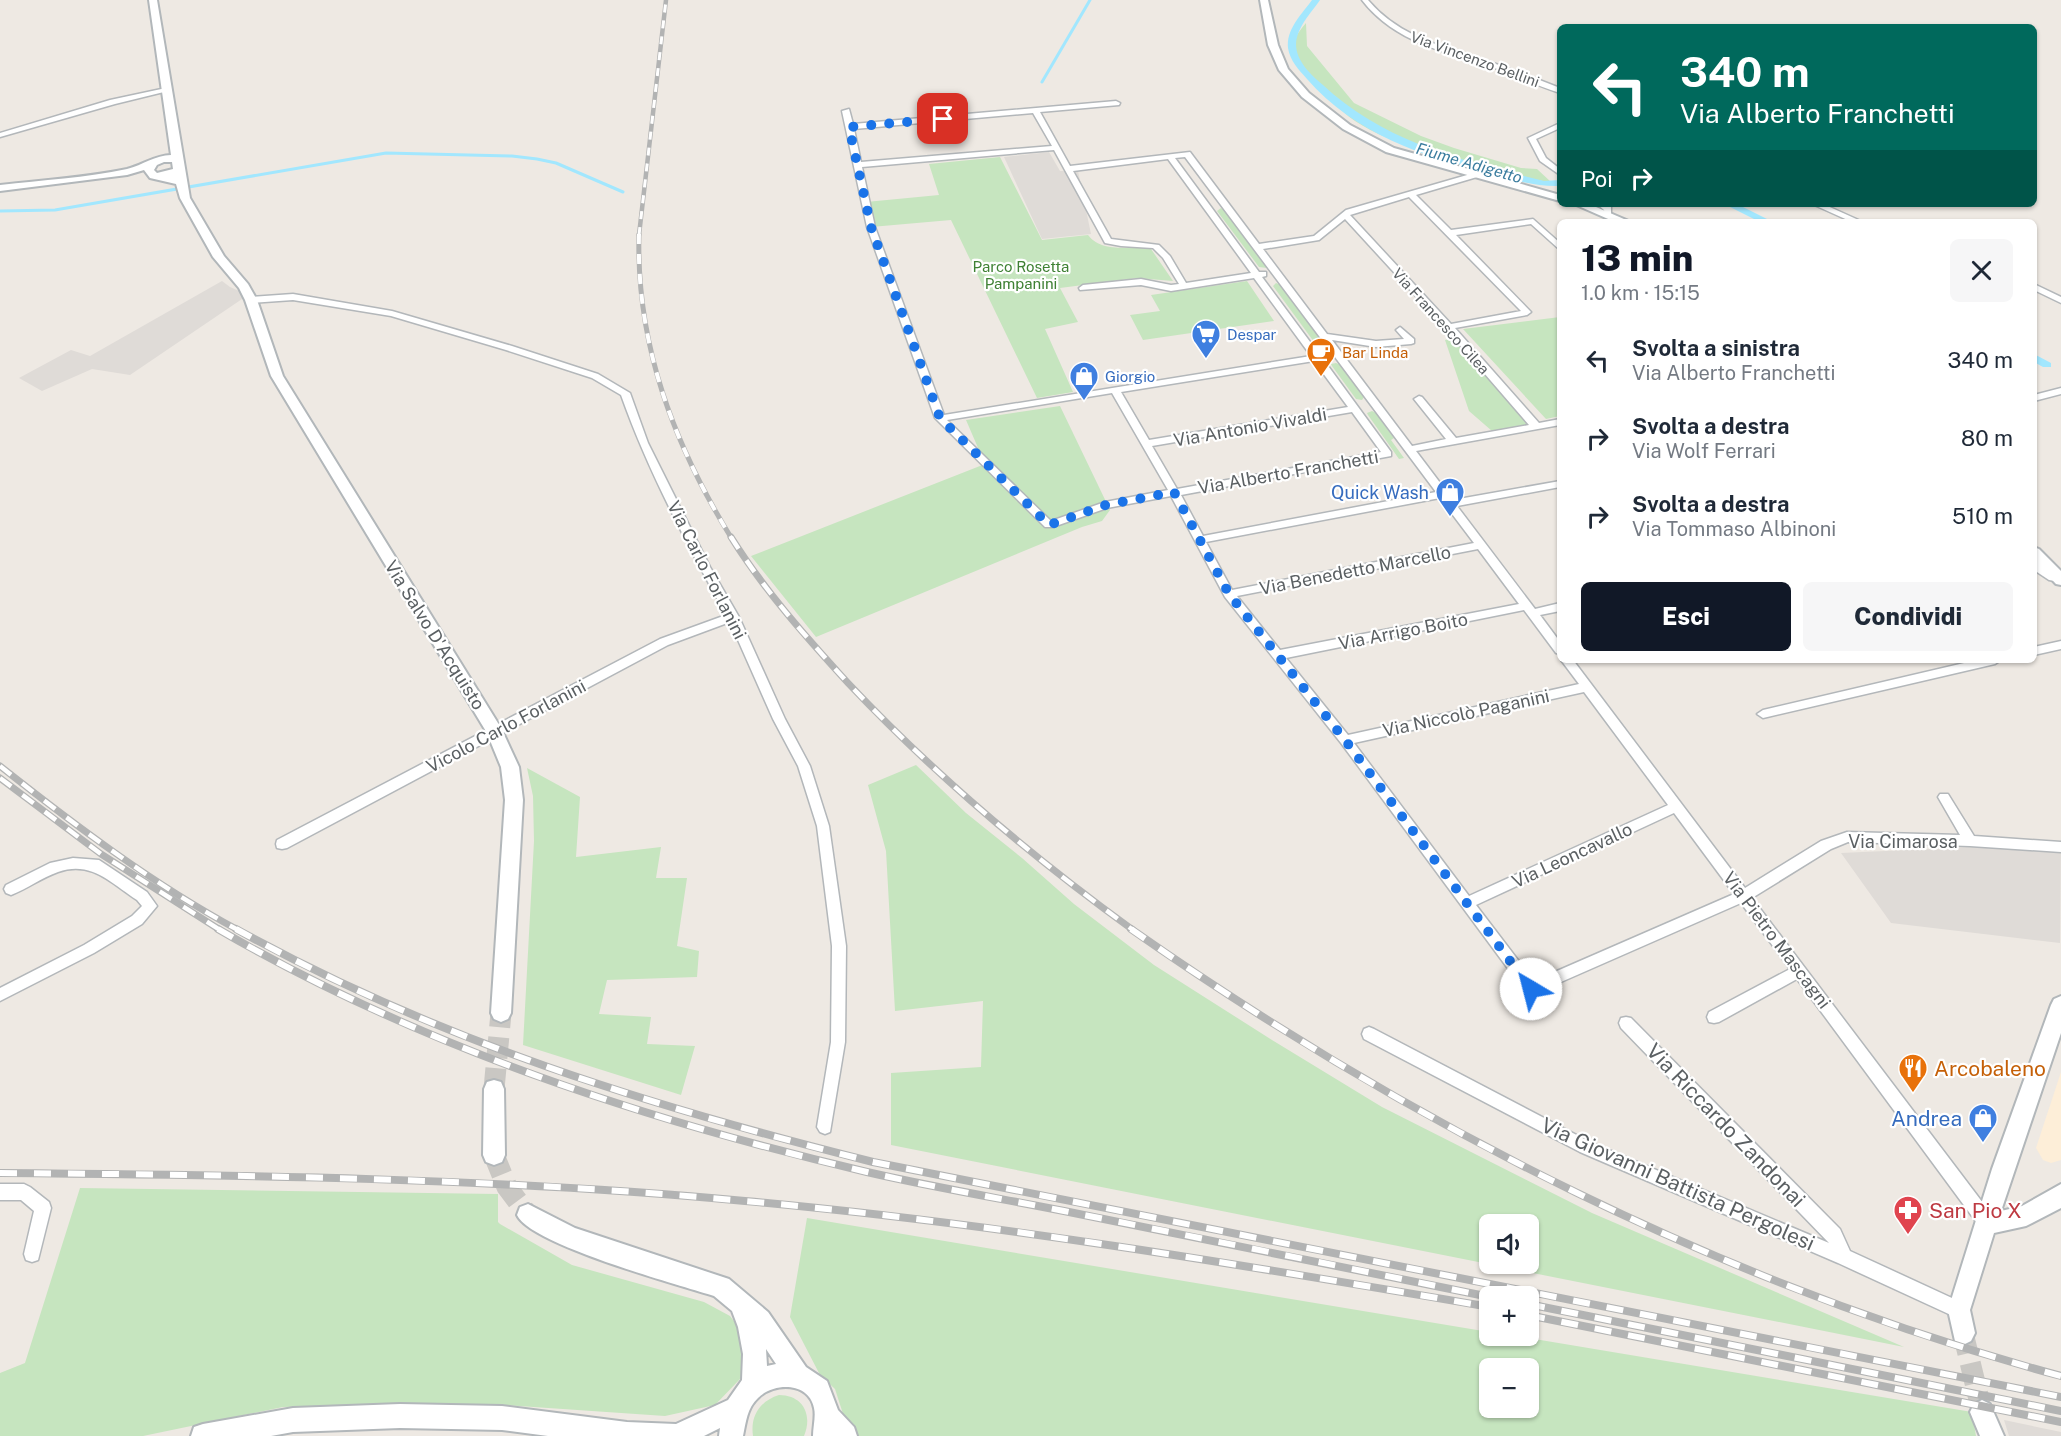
<!DOCTYPE html>
<html lang="it">
<head>
<meta charset="utf-8">
<style>
  :root { --surface:#fff; --page:#f6f6f7; --text:#1f2937; --muted:#747a83; --accent:#111827 }
  body { margin:0; font-family:"Public Sans",sans-serif; background:var(--page); color:var(--text); height:100vh; display:flex; flex-direction:column; font-size:22px; white-space:nowrap }
  * { box-sizing:border-box; margin:0 }
  p { font-size:20px; color:var(--muted) }
  .icon { flex:none; width:33px; height:33px; fill:none; stroke:currentColor; stroke-width:2; stroke-linecap:round; stroke-linejoin:round }
  .map { position:relative; flex:1; overflow:hidden }
  .panel { position:absolute; left:1557px; top:219px; width:480px; height:444px; display:flex; flex-direction:column; background:var(--surface); border-radius:9px; box-shadow:0 2px 4px #0004 }
  .panel>* { flex:none }
  .top-card { position:absolute; left:1557px; top:24px; width:480px; height:183px; border-radius:9px; box-shadow:0 2px 4px #0004; background:#00695c; color:#fff; overflow:hidden }
  .controls { position:absolute; left:1479px; top:1214px; display:grid; gap:12px }
  .controls a { display:grid; place-items:center; width:60px; height:60px; border-radius:9px; background:var(--surface); box-shadow:0 2px 4px #0004; font-size:30px }
  .pin { position:absolute; display:grid; place-items:center; width:51px; height:51px; color:#fff; margin:-26px; border-radius:12px; box-shadow:0 3px 9px #0006 }
  .me { position:absolute; width:66px; margin:-33px; rotate:323deg; stroke-linejoin:round; filter:drop-shadow(0 0 4px #0008) }
  .turn { display:flex; align-items:center; gap:21px; height:126px; padding:0 24px; font-size:27px }
  .turn .icon { width:78px; height:78px; stroke-width:2.5 }
  .turn b { display:block; font-size:42px; line-height:51px }
  .then { display:flex; align-items:center; height:57px; padding:0 24px; background:#0003; gap:12px; font-size:22px }
  .round { display:grid; place-items:center; flex:none; width:63px; height:63px; border-radius:9px; background:var(--page) }
  .overview { display:flex; align-items:center; justify-content:space-between; height:102px; padding:0 24px }
  h1 { font-size:36px; font-weight:800; line-height:45px; color:var(--accent) }
  .cta { display:flex; gap:12px; margin-top:auto; padding:12px 24px }
  .cta a { flex:1; height:69px; border-radius:9px; background:var(--accent); color:#fff; font-size:24px; font-weight:800; line-height:69px; text-align:center }
  .cta a+a { background:var(--page); color:var(--text) }
  ul { padding:0; list-style:none }
  li { display:flex; align-items:center; gap:18px; height:78px; padding:0 24px }
  li div { flex:1 }
  li b { display:block; font-size:22px }
  li em { font-style:normal }
  .map>svg:first-child { display:block }
  .commercial { fill:#fdeed8 }
  .industrial { fill:#dfdbd7 }
  .green { fill:#c6e5bf; fill-rule:evenodd }
  .lines { fill:none; stroke-linecap:round; stroke-linejoin:round }
  .stream { stroke:#a2e7fe; stroke-width:3 }
  .canal { fill:#a2e7fe; fill-rule:evenodd }
  .secondary-tunnel { stroke:#c9c7c3; stroke-width:21; stroke-dasharray:21 10; stroke-linecap:butt }
  .street-casing { stroke:#b3b7ba; stroke-width:3 }
  .secondary-casing { stroke:#b2b7ba; stroke-width:4 }
  .street { fill:#fff; fill-rule:evenodd }
  .secondary { fill:#fff; fill-rule:evenodd }
  .rail-far3-casing { stroke:#b2b3b3; stroke-width:4.5 }
  .rail-far2-casing { stroke:#b2b3b3; stroke-width:5 }
  .rail-far1-casing { stroke:#b2b3b3; stroke-width:7 }
  .rail-casing { stroke:#b2b3b3; stroke-width:8 }
  .rail-far3 { stroke:#fff; stroke-width:3; stroke-dasharray:8; stroke-linecap:butt }
  .rail-far2 { stroke:#fff; stroke-width:4; stroke-dasharray:10; stroke-linecap:butt }
  .rail-far1 { stroke:#fff; stroke-width:4.5; stroke-dasharray:14; stroke-linecap:butt }
  .rail { stroke:#fff; stroke-width:6; stroke-dasharray:17; stroke-linecap:butt }
  .route { stroke:#1a73e8; stroke-width:10; stroke-dasharray:0 18 }
  .labels { text-anchor:middle; dominant-baseline:central; stroke-width:4.5; stroke-linejoin:round; paint-order:stroke }
  .far-street-label { font-size:15px; fill:#5b6063; stroke:#fff }
  .far-park-label { font-size:15px; fill:#3f8134; stroke:#fff }
  .far-shop-label { font-size:15px; fill:#366cbe; stroke:#fff; text-anchor:start }
  .far-food-label { font-size:15px; fill:#c56008; stroke:#fff; text-anchor:start }
  .far-water-label { font-size:16px; font-style:italic; fill:#3b7d9f; stroke:#fff }
  .street-label { font-size:18px; fill:#5b6063; stroke:#fff }
  .shop-label { font-size:18px; fill:#366cbe; stroke:#fff; text-anchor:end }
  .near-food-label { font-size:21px; fill:#c56008; stroke:#fff; text-anchor:start }
  .near-shop-label { font-size:21px; fill:#366cbe; stroke:#fff; text-anchor:end }
  .near-street-label { font-size:21px; fill:#5b6063; stroke:#fff }
  .near-health-label { font-size:21px; fill:#be3a42; stroke:#fff; text-anchor:start }
</style>
</head>
<body>
<div class="map">
<svg width="2061" height="1436" viewBox="0 0 2061 1436">
  <rect width="100%" height="100%" fill="#eee9e3"/>
  <!-- commercial -->
  <path class="commercial" d="M2061 1072V1160L2051 1163 2043 1160 2036 1148Z"/>
  <!-- industrial -->
  <path class="industrial" d="M1049 152 1060 171H1078L1091 234 1042 239 1004 157Z
    M222 281 230 287 246 294 245 297 130 375 92 369 42 391 19 378 71 350 90 356Z
    M2061 843 2060 943 1891 923 1841 853Z
    M2004 1420 2061 1432V1436H2009Z"/>
  <!-- green -->
  <path class="green" d="M1306 23 1307 46 1354 103 1421 136 1454 148 1521 168 1537 169 1551 182C1535 181 1518 176 1502 172 1458 162 1393 146 1355 121 1339 110 1326 94 1313 80 1293 58 1284 48 1306 23Z
    M1000 157 1042 240 1088 235C1102 254 1132 245 1151 249L1173 281 1137 278 1060 288 1078 322 1045 329 1073 392 1037 398 951 220 871 227 866 202 939 195 929 164Z
    M1221 208 1224 210 1267 268 1259 267 1217 211Z
    M1247 281 1274 321 1143 340 1130 315 1160 311 1151 295Z
    M1276 283 1281 285 1329 351 1320 350 1273 286Z
    M1560 317V416L1546 419 1463 329Z
    M1452 338 1530 425 1492 431 1469 411 1445 340Z
    M1336 363 1341 365 1364 397 1362 400 1356 399 1332 366 1331 364Z
    M1060 406 1110 510 1102 521 1082 527 816 637 751 556 985 464 966 420Z
    M1372 411 1376 413 1394 438 1391 440 1404 458 1399 459 1368 415 1367 413Z
    M916 765 966 813 1022 858 1074 904 1154 965 1272 1040 1382 1107 1592 1213 1904 1347 891 1145V1073L981 1067 983 1001 895 1011 886 851 868 785ZM1490 1224H1528V1263H1490Z
    M527 768 580 797 576 857 661 847 656 878H687L677 946 699 951 697 977 607 980 599 1014 651 1017 647 1044 695 1046 681 1095 523 1045 534 841 533 796Z
    M80 1188 498 1194V1222L500 1224 572 1265 704 1302 730 1316 744 1334 742 1377 715 1405 665 1416 491 1404 283 1407 143 1436H0V1373L25 1363Z
    M807 1218 1489 1332 1490 1335H1510L1972 1412 1976 1436H859L845 1420 835 1389 820 1375 790 1317ZM1490 1368H1528V1407H1490Z
    M779 1395C803 1395 813 1415 804 1436H753C750 1416 760 1401 779 1395Z"/>
  <g class="lines">
    <!-- stream -->
    <path class="stream" d="M1042 82 1090 0
      M0 211 55 210 386 153 512 156 537 159 556 163 623 192"/>
    <!-- canal -->
    <path class="canal" d="M1312 0H1320C1311 13 1297 27 1296 44 1296 61 1311 75 1323 85 1385 143 1464 161 1544 181L1560 180V186C1537 187 1515 180 1492 174 1424 157 1355 134 1307 79 1299 70 1290 61 1288 48 1286 29 1302 14 1312 0Z
      M1724 204H1737L1773 222H1760Z
      M2034 354 2051 363V367H2043L2034 362Z"/>
    <!-- secondary-tunnel -->
    <path class="secondary-tunnel" d="M494 1089 501 1013
      M494 1155 507 1187 528 1215
      M1963 1333 1982 1412"/>
    <!-- street casing -->
    <g class="street-casing">
      <path id="street" d="M1362 0H1368C1400 38 1445 47 1490 62 1514 70 1537 79 1560 88V93C1538 86 1517 76 1495 68 1446 52 1395 43 1362 0Z
        M166 88 170 90 168 91 115 104 0 137V133L110 100Z
        M1116 101 1120 103 1119 105 1040 112 1070 166 1190 152 1259 244 1314 236 1346 210 1474 173H1477V177L1416 195 1451 230 1533 219 1560 243V250L1531 224 1456 235 1531 312 1527 315 1455 328 1539 423 1560 419V425L1416 451 1453 500 1560 481V487L1457 506 1535 609 1560 603V611L1540 615 1560 642V654L1556 653 1524 610 1286 658 1348 735 1579 684 1561 660H1573L1745 888 1821 841 1847 832 1960 835 1938 797 1940 794H1948L1974 836 2061 842V852L1970 846 1848 842 1831 849 1752 898 1992 1215 1994 1221 1992 1227 1986 1229 1980 1227 1797 979 1719 1022 1714 1023 1709 1022 1707 1017 1709 1012 1790 969 1741 903 1536 993 1531 995 1526 993 1341 743 1225 597 1171 496 1107 508 1053 527H1045L935 418 867 227 842 111 849 109 853 124ZM1033 113 1052 146 861 162 854 129ZM1054 150 1105 243 1121 246 1153 248 1163 258 1179 284 1171 285 1141 279 1083 285 1079 288 1080 290 1141 285 1171 291 1254 278 1311 356 944 415 875 227 862 167ZM1185 157 1331 352 1319 354 1262 277 1266 276V272H1259L1175 158ZM1168 159 1251 273 1186 283 1170 256 1159 245 1111 239 1073 171ZM1409 197 1521 311 1451 324 1350 215ZM1345 219 1446 329 1529 425 1456 438 1422 397 1419 396 1414 399 1446 439 1412 446 1332 340 1376 347 1411 344 1414 343V339L1400 327 1396 330 1404 339 1376 341 1327 334 1263 249 1319 240ZM1335 357 1436 492 1203 536 1181 495 1391 456V452L1323 359ZM1314 361 1348 407 1149 440 1121 392ZM1112 393 1168 490 1105 502 1051 521 947 420ZM1352 412 1381 452 1177 489 1152 446ZM1440 498 1474 543 1232 590 1206 542ZM1478 549 1519 604 1280 650 1237 596ZM1584 692 1668 805 1469 896 1354 743ZM1674 813 1734 894 1534 981 1476 905Z
        M1560 123V128L1536 139 1546 158 1560 169V175L1540 161 1528 138Z
        M1597 204H1606L1611 207V216H1605L1604 210Z
        M1812 204H1823L1863 222H1852Z
        M2034 284 2061 297V303L2034 290Z
        M293 294 392 311 512 346 598 374 630 393 648 443 710 567 739 617 785 719 810 766 829 826 846 946 845 1042 830 1132 825 1134 820 1132 817 1127 831 1042 832 946 817 826 798 766 773 719 730 622 668 645 287 848 282 849 277 848 276 844 277 840 660 639 726 615C687 544 648 471 621 395L592 378 506 350 391 316 293 300 251 303 247 300 251 297Z
        M2061 388V394L2034 401V395Z
        M2034 561 2061 576V582L2049 580 2034 570Z
        M2061 641V649L2034 655V647Z
        M1977 660H2001L1995 664 1763 718 1757 714 1763 710Z
        M73 858 99 860 147 892 157 906 142 924 94 953 0 1001V988L84 945 132 916 142 906 137 900C111 883 91 860 58 872 41 878 27 889 11 895L6 893 4 889 6 885 50 863Z
        M1626 1017 1631 1018 1840 1229 1850 1251 1965 1304 1967 1310 1965 1316 1959 1318 1953 1316 1838 1263 1580 1152 1364 1039 1362 1034 1364 1029 1369 1027 1374 1029 1590 1142 1829 1243 1621 1028 1619 1023 1621 1018Z
        M0 1184H24L30 1187 49 1202 51 1208 38 1260 32 1262 26 1260 24 1254 34 1211 21 1200H0Z"/>
    </g>
    <!-- secondary casing -->
    <g class="secondary-casing">
      <path id="secondary" d="M149 0H157L190 198 224 256 248 284 257 300 283 376 501 728 519 767 523 800 511 1013 508 1019 501 1022 494 1019 491 1013 505 800 501 767 487 733 271 376 245 300 239 288 213 257 180 198 176 184 150 178 144 170 127 175 0 191V185C42 180 86 178 127 169 143 165 155 155 171 155ZM164 162H172L173 169 157 173 154 170 157 165Z
        M1260 0H1268L1278 45 1288 69 1309 93 1350 125 1394 148 1560 195V201L1386 152 1343 129 1302 97 1279 70 1268 45Z
        M1574 204H1589L1631 222H1615Z
        M2034 547 2039 549 2061 571V585L2056 584 2034 561Z
        M2061 996V1033L2001 1211 2022 1206 2061 1184V1208L2026 1226 1994 1233 1970 1310 1975 1333 1971 1341 1963 1345 1955 1341 1948 1310 1992 1169 2051 1005 2054 999Z
        M494 1080 501 1082 504 1089 505 1155 502 1162 494 1165 486 1162 483 1155 484 1089 487 1082Z
        M528 1204 575 1228 729 1279 768 1312 806 1367 827 1381 838 1410 854 1427 857 1436H813C813 1427 816 1416 814 1408 809 1382 774 1382 758 1398 747 1408 746 1422 743 1436H719L720 1428 704 1436H548L502 1430 400 1428 293 1432 271 1436H191L194 1427 203 1424 293 1408 400 1404 502 1406 627 1422 676 1424 728 1400 742 1380 743 1354 738 1327 732 1311 714 1296C679 1285 529 1244 517 1215L520 1207ZM766 1349 776 1364 767 1366Z
        M1982 1400 1990 1404 2004 1436H1980L1970 1412 1974 1404Z"/>
    </g>
    <!-- street -->
    <use href="#street" class="street"/>
    <!-- secondary -->
    <use href="#secondary" class="secondary"/>
    <!-- rail-far3 casing -->
    <g class="rail-far3-casing">
      <path id="rail-far3" d="M639 235 666 0"/>
    </g>
    <!-- rail-far2 casing -->
    <g class="rail-far2-casing">
      <path id="rail-far2" d="M639 234C636 345 674 445 732 539"/>
    </g>
    <!-- rail-far1 casing -->
    <g class="rail-far1-casing">
      <path id="rail-far1" d="M731 537C764 590 806 637 848 683 934 774 1031 856 1133 930
        M0 766C76 826 153 884 238 930
        M0 778 101 854 220 930"/>
    </g>
    <!-- rail casing -->
    <g class="rail-casing">
      <path id="rail" d="M218 929C419 1046 641 1119 867 1172 932 1187 998 1198 1064 1211 1206 1239 1348 1268 1490 1297
        M236 929C439 1041 649 1106 873 1162L2061 1397
        M1131 929C1413 1126 1727 1286 2061 1376
        M0 1173C248 1175 497 1178 745 1201 994 1223 1243 1265 1490 1307
        M1528 1304 2061 1411
        M1528 1315 2061 1422"/>
    </g>
    <!-- rail-far3 -->
    <use href="#rail-far3" class="rail-far3"/>
    <!-- rail-far2 -->
    <use href="#rail-far2" class="rail-far2"/>
    <!-- rail-far1 -->
    <use href="#rail-far1" class="rail-far1"/>
    <!-- rail -->
    <use href="#rail" class="rail"/>
  </g>
  <g class="lines">
    <!-- route -->
    <path class="route" d="M943 119 849 127 871 227 940 418 1049 525 1106 505 1174 492 1229 594 1345 740 1531 989"/>
  </g>
  <!-- icons -->
  <defs>
    <g id="supermarket-pin" transform="scale(1.5)"><path d="M0 17L-7.5 6A9.5 9.5 0 1 1 7.5 6Z" fill="#3f7fe0" stroke="#fff"/><path d="M-6-5.5h2.5l.6 2H6L4.5 2H-2.5L-4.4-4H-6ZM-1.5 3.2a1.3 1.3 0 1 0 .1 0ZM3 3.2a1.3 1.3 0 1 0 .1 0Z" fill="#fff"/></g>
    <g id="cafe-pin" transform="scale(1.5)"><path d="M0 17L-7.5 6A9.5 9.5 0 1 1 7.5 6Z" fill="#e8710a" stroke="#fff"/><path d="M-5.5-4.5H6V0H3Q3 3.5 0 3.5H-2.5Q-5.5 3.5-5.5 0ZM3-3.2v2h1.7v-2ZM-6 4.5H4V6H-6Z" fill="#fff"/></g>
    <g id="shop-pin" transform="scale(1.5)"><path d="M0 17L-7.5 6A9.5 9.5 0 1 1 7.5 6Z" fill="#3f7fe0" stroke="#fff"/><path d="M-5-2.5h2.3a2.7 3.5 0 0 1 5.4 0H5L5.5 6h-11ZM-1.5-2.5h3a1.5 2.3 0 0 0-3 0Z" fill="#fff"/></g>
    <g id="restaurant-pin" transform="scale(1.5)"><path d="M0 17L-7.5 6A9.5 9.5 0 1 1 7.5 6Z" fill="#e8710a" stroke="#fff"/><path d="M-5-6h1v4h1v-4h1v4h1v-4h1v5L-1.5 .5V6h-2V.5L-5-1ZM5-6V6H3V1.5H1.5Q1.5-4 5-6Z" fill="#fff"/></g>
    <g id="pharmacy-pin" transform="scale(1.5)"><path d="M0 17L-7.5 6A9.5 9.5 0 1 1 7.5 6Z" fill="#e0444e" stroke="#fff"/><path d="M-2-6h4v4h4v4h-4v4h-4v-4h-4v-4h4Z" fill="#fff"/></g>
  </defs>
  <g fill-rule="evenodd">
    <use href="#supermarket-pin" x="1206" y="334"/>
    <use href="#cafe-pin" x="1321" y="352"/>
    <use href="#shop-pin" x="1084" y="376"/>
    <use href="#shop-pin" x="1450" y="492"/>
    <use href="#restaurant-pin" x="1913" y="1068"/>
    <use href="#shop-pin" x="1983" y="1118"/>
    <use href="#pharmacy-pin" x="1908" y="1210"/>
  </g>
  <g class="labels">
    <!-- far-street labels -->
    <g class="far-street-label">
      <text transform="translate(1475 59) rotate(20)">Via Vincenzo Bellini</text>
      <text transform="translate(1441 321) rotate(48)">Via Francesco Cilea</text>
    </g>
    <!-- far-park labels -->
    <g class="far-park-label">
      <text x="1021" y="266">Parco Rosetta<tspan x="1021" dy="17">Pampanini</tspan></text>
    </g>
    <!-- far-shop labels -->
    <g class="far-shop-label">
      <text x="1227" y="334">Despar</text>
      <text x="1105" y="376">Giorgio</text>
    </g>
    <!-- far-food labels -->
    <g class="far-food-label">
      <text x="1342" y="352">Bar Linda</text>
    </g>
    <!-- far-water labels -->
    <g class="far-water-label">
      <text transform="translate(1469 163) rotate(16)">Fiume Adigetto</text>
    </g>
    <!-- street labels -->
    <g class="street-label">
      <text transform="translate(1250 427) rotate(-10)">Via Antonio Vivaldi</text>
      <text transform="translate(1288 472) rotate(-10)">Via Alberto Franchetti</text>
      <text transform="translate(707 570) rotate(63)">Via Carlo Forlanini</text>
      <text transform="translate(1355 570) rotate(-11)">Via Benedetto Marcello</text>
      <text transform="translate(1403 631) rotate(-11)">Via Arrigo Boito</text>
      <text transform="translate(435 635) rotate(58)">Via Salvo D'Acquisto</text>
      <text transform="translate(1466 713) rotate(-12)">Via Niccolò Paganini</text>
      <text transform="translate(506 726) rotate(-28)">Vicolo Carlo Forlanini</text>
      <text x="1903" y="841">Via Cimarosa</text>
      <text transform="translate(1572 855) rotate(-25)">Via Leoncavallo</text>
      <text transform="translate(1777 940) rotate(53)">Via Pietro Mascagni</text>
    </g>
    <!-- shop labels -->
    <g class="shop-label">
      <text x="1429" y="492">Quick Wash</text>
    </g>
    <!-- near-food labels -->
    <g class="near-food-label">
      <text x="1934" y="1068">Arcobaleno</text>
    </g>
    <!-- near-shop labels -->
    <g class="near-shop-label">
      <text x="1962" y="1118">Andrea</text>
    </g>
    <!-- near-street labels -->
    <g class="near-street-label">
      <text transform="translate(1726 1125) rotate(46)">Via Riccardo Zandonai</text>
      <text transform="translate(1678 1184) rotate(24)">Via Giovanni Battista Pergolesi</text>
    </g>
    <!-- near-health labels -->
    <g class="near-health-label">
      <text x="1929" y="1210">San Pio X</text>
    </g>
  </g>
</svg>
<div class="controls">
<a><svg class="icon" aria-label="sound" viewBox="0 0 24 24"><path d="M4 9h4l5-4v14l-5-4H4zM17 9q2 3 0 6"/></svg></a>
<a>+</a>
<a>−</a>
</div>
<div class="pin" style="left:943px;top:119px;background:#d93025"><svg class="icon" aria-label="arrive" viewBox="0 0 24 24"><path d="M6 21V4h12l-3 4 3 4H6"/></svg></div>
<svg class="me" style="left:1531px;top:989px" viewBox="-20 -20 40 40"><circle r="19" fill="#fff"/><path d="M0-13L10 11 0 6-10 11z" fill="#1a73e8"/></svg>
<div class="top-card">
<div class="turn"><svg class="icon" aria-label="left" viewBox="0 0 24 24"><path d="M17 20v-9H6M10 6l-5 5 5 5"/></svg><div><b>340 m</b>Via Alberto Franchetti</div></div>
<div class="then">Poi<svg class="icon" aria-label="right" viewBox="0 0 24 24"><path d="M7 20v-9h11M14 6l5 5-5 5"/></svg></div>
</div>
<section class="panel">
<div class="overview"><div><h1>13 min</h1><p>1.0 km · 15:15</p></div><a class="round"><svg class="icon" aria-label="close" viewBox="0 0 24 24"><path d="M6 6l12 12M18 6L6 18"/></svg></a></div>
<ul>
<li><svg class="icon" aria-label="left" viewBox="0 0 24 24"><path d="M17 20v-9H6M10 6l-5 5 5 5"/></svg><div><b>Svolta a sinistra</b><p>Via Alberto Franchetti</p></div><em>340 m</em></li>
<li><svg class="icon" aria-label="right" viewBox="0 0 24 24"><path d="M7 20v-9h11M14 6l5 5-5 5"/></svg><div><b>Svolta a destra</b><p>Via Wolf Ferrari</p></div><em>80 m</em></li>
<li><svg class="icon" aria-label="right" viewBox="0 0 24 24"><path d="M7 20v-9h11M14 6l5 5-5 5"/></svg><div><b>Svolta a destra</b><p>Via Tommaso Albinoni</p></div><em>510 m</em></li>
</ul>
<div class="cta"><a>Esci</a><a>Condividi</a></div>
</section>
</div>
</body>
</html>
